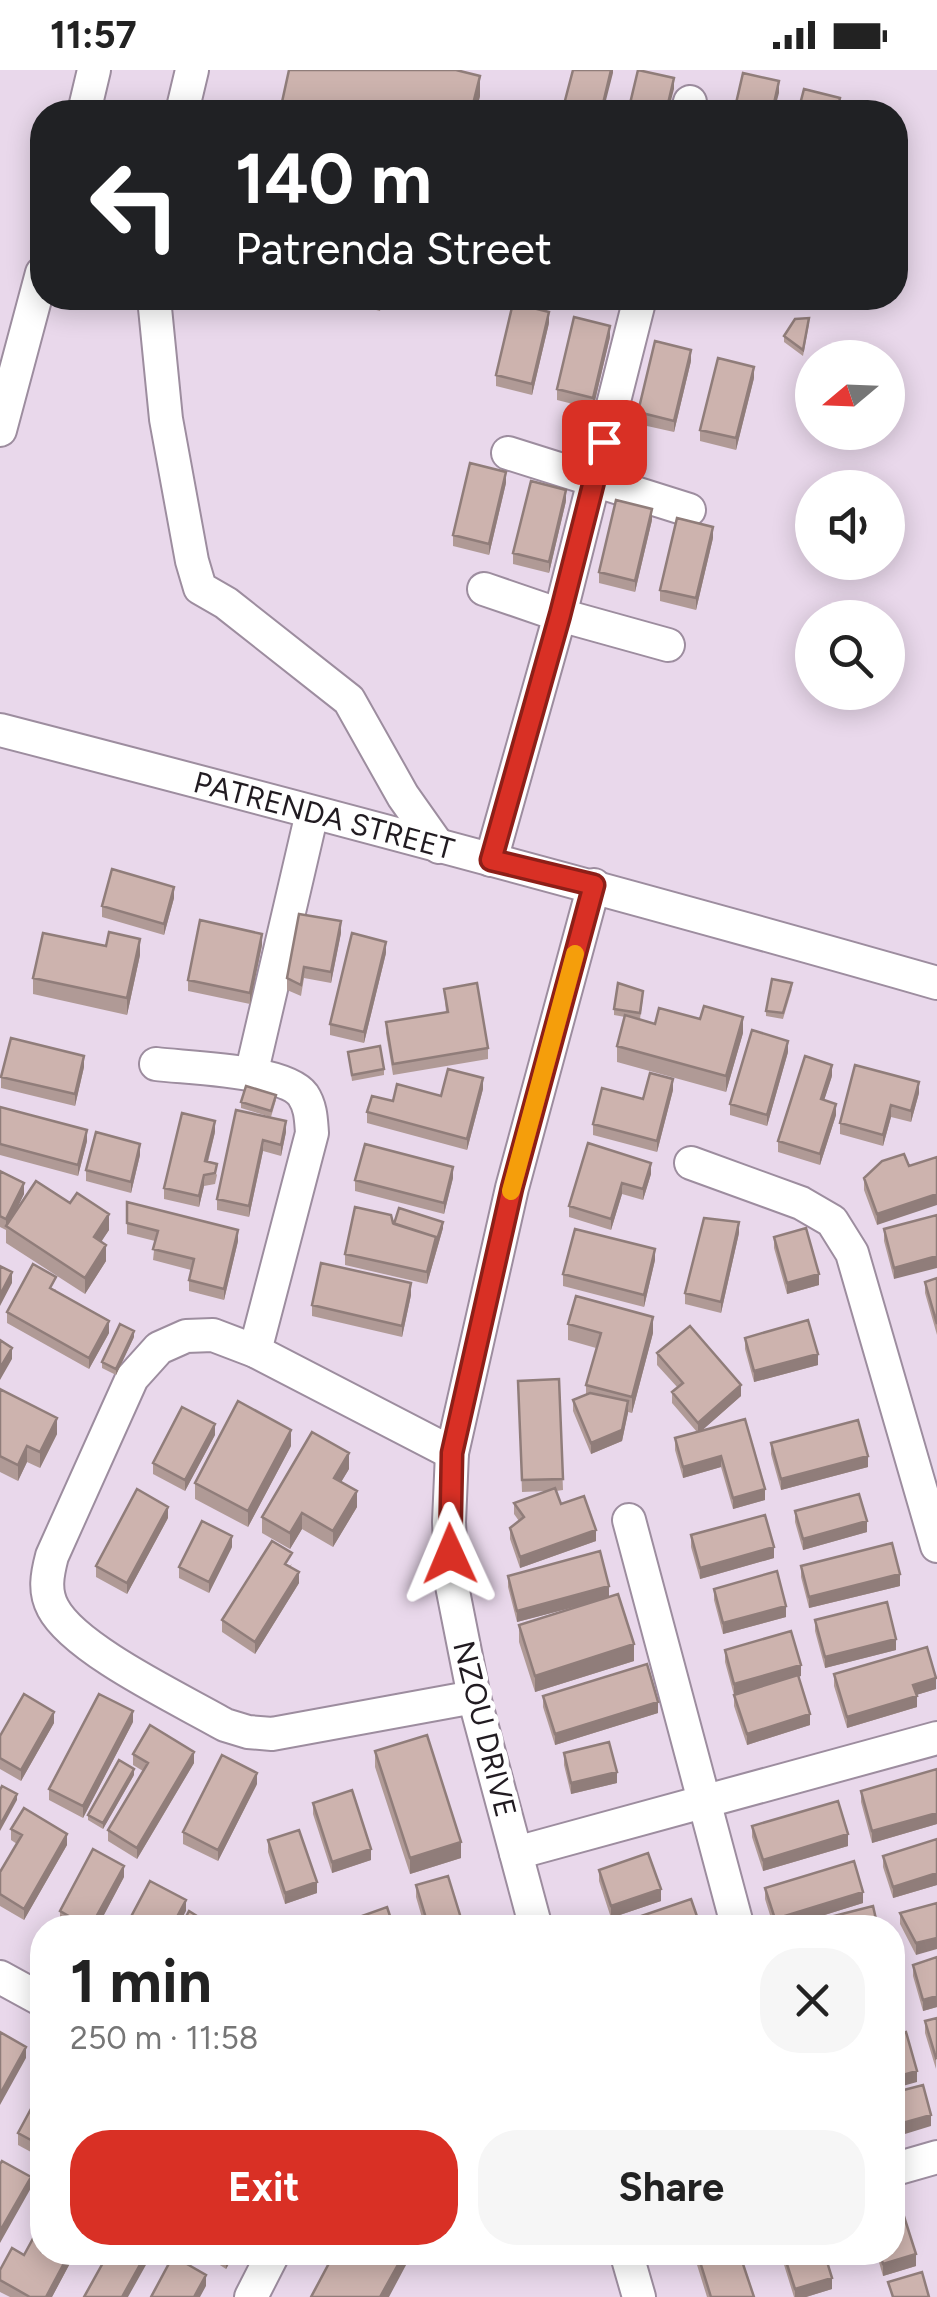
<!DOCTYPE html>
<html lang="en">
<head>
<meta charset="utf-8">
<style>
  :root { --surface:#fff; --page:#f6f6f6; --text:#222; --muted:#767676; --accent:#d93025 }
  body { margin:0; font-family:Figtree,sans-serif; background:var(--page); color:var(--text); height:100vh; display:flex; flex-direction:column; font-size:38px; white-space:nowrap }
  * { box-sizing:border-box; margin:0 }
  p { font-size:32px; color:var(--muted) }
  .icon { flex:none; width:55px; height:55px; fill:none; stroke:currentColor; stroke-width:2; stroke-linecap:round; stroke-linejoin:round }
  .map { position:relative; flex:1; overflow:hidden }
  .side { position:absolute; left:30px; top:1845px; width:875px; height:350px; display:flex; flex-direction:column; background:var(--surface); border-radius:40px; box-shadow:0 5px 25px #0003 }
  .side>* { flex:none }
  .guide { position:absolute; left:30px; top:30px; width:878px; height:210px; border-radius:40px; box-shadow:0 5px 25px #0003; background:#202124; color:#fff; overflow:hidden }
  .needle { width:65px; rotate:251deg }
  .buttons { position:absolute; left:795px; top:270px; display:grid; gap:20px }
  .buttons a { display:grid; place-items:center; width:110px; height:110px; border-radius:50%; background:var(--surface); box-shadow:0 5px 25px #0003; font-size:50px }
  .pin { position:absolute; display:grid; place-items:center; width:85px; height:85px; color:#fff; margin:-42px; border-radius:20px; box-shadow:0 5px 15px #0006 }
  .me { position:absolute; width:110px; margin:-55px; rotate:359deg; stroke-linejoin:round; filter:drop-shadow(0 0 8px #0008) }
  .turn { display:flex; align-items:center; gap:35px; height:210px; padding:0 40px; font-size:45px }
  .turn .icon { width:130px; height:130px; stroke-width:2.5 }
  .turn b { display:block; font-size:70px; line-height:85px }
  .round { display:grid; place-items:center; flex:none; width:105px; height:105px; border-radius:40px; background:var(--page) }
  .head { display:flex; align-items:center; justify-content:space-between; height:170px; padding:0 40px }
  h1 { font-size:60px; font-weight:700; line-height:75px }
  .action { display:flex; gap:20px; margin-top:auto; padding:20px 40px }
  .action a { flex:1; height:115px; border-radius:40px; background:var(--accent); color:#fff; font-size:40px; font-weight:700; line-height:115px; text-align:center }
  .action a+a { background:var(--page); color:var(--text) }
  .status { display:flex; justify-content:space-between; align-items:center; height:70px; padding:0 50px; background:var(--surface); direction:ltr }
  .status svg { height:28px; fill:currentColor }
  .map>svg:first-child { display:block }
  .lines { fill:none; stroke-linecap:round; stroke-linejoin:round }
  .minor-casing { stroke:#9d8d9f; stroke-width:36 }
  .minor { stroke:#fff; stroke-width:32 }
  .wall { fill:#b09a96 }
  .shaded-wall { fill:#907d7a }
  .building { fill:#cdb3ae; stroke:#907d7a; stroke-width:2.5 }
  .route-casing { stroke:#8d1f18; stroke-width:25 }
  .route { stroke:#d93025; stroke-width:18 }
  .slow { stroke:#f59e0b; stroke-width:18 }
  .labels { text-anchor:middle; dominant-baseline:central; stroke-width:10; stroke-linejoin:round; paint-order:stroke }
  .street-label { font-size:30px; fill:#211b21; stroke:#fff }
</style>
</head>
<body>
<div class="status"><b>11:57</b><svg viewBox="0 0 49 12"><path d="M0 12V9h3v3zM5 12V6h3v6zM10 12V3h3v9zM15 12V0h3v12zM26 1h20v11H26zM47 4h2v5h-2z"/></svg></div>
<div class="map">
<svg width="937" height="2227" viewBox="0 0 937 2227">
  <rect width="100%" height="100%" fill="#e9d8eb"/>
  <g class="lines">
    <!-- minor casing -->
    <g class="minor-casing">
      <g id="minor">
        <path d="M84 42 94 0"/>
        <path d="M182 42 192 0"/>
        <path d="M687 42 690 32"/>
        <path d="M154 228 166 349 192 491 200 518 226 533 349 630 403 726 439 777"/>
        <path d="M0 360 42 203"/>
        <path d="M508 383 689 440"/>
        <path d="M484 519 560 545 668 575"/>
        <path id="s1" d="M0 660C313 741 626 824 937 913"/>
        <path d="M491 790 560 545 640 228"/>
        <path d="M156 994C188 998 285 1000 303 1025 311 1037 311 1050 312 1063L255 1281"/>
        <path d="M251 1005 312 743"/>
        <path d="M691 1093 801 1133 832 1151 852 1183 937 1476"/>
        <path d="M452 1383 255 1281 213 1265 186 1266 159 1278 132 1308 52 1486C47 1505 44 1521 53 1538 75 1580 182 1630 225 1655L248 1662 272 1664 474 1627"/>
        <path d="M629 1450 738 1858"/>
        <path d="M516 1783 937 1668"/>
        <path d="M536 1858 474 1627 452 1516 449 1452 452 1383 512 1118 594 815"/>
        <path d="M0 1907 42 1930"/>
        <path d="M892 2100 937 2087"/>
        <path d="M626 2182 639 2227"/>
        <path d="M251 2227 274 2182"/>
      </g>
    </g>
    <!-- minor -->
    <use href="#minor" class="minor"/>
  </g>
  <!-- wall -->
  <path class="wall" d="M480 26 476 42H282V32Z
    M350 228H383L380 241 350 233Z
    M549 253 532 325 496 316V305Z
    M809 254 803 286 784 272V266Z
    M610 267 593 339 557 330V319Z
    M691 291 674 362 638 354V342Z
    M754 308 736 380 700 371V360Z
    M506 413 489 485 453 476V465Z
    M566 431 549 503 513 494V483Z
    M652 450 635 522 599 513V502Z
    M713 468 696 540 660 531V520Z
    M174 828 164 865 102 847V836Z
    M341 863 331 913 304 908 301 926 287 920V908Z
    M262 875 250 934 188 921V910Z
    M386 883 364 973 330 965V954Z
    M140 885 127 945 33 924V908Z
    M444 919 488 978V989L393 1005 386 963V952L446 942Z
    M792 919 783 949 766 946V941Z
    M643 927 640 949 655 954 743 963 726 1022 617 992V976L625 947 614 945V939Z
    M348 982 384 999V1005L352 1011Z
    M788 982 767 1056 730 1045V1034Z
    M84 997 75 1036 1 1018V1007Z
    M832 1006 824 1030 836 1045 820 1095 778 1082V1071Z
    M483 1019 467 1080 367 1053V1042Z
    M673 1020 657 1082 593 1065V1054L643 1029Z
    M919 1023 911 1052 891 1047 883 1076 840 1064V1053Z
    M276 1030 271 1047 241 1038V1032Z
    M0 1037 87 1071 78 1106 0 1085Z
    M236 1040 286 1062 281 1086 263 1081 249 1147 217 1140V1129Z
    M215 1062 208 1092 217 1105 215 1114 204 1116 199 1137 164 1129V1118Z
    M588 1073 651 1104 643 1130 622 1124 611 1160 569 1147V1136Z
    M140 1085 131 1123 86 1111V1100Z
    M882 1091 877 1155 864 1120V1108Z
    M0 1101 24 1124 13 1146 109 1160 101 1171 106 1191 85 1224 6 1173V1160L0 1157Z
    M453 1108 444 1144 355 1121V1110Z
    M127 1132 238 1171 224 1230 189 1221V1210L191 1200 153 1190 155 1171 127 1164Z
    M937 1145 894 1209 884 1171V1159Z
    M393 1153 443 1158 427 1214 345 1195V1184Z
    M739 1163 721 1243 685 1234V1223Z
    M774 1167 819 1215 787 1224 774 1178Z
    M655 1190 644 1237 563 1216V1204Z
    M937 1208V1265L925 1223V1212Z
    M56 1219 55 1221 109 1263 89 1299 7 1253V1242Z
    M411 1225 402 1267 312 1246V1235Z
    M568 1254 653 1263 632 1343 628 1342 622 1371 591 1384 573 1341V1330L586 1324V1315L596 1278 568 1270Z
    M134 1267 116 1305 102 1298V1292Z
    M745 1268 818 1295 754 1312 745 1279Z
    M657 1283 741 1326 701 1361 765 1430 733 1439 721 1397 683 1408 675 1380V1368L697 1362 672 1333V1322L678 1318 657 1295Z
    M559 1309 563 1420 556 1421 561 1434 596 1471 520 1498 510 1469V1458L519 1451 514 1444V1433L547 1421 522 1422 518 1311Z
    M0 1319 57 1364 40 1398 27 1392 18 1411 0 1402Z
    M215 1365 185 1421 153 1404V1393Z
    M771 1373 868 1397 781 1420 771 1384Z
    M291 1376 248 1457 195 1429V1413Z
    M349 1399 341 1412 357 1437 333 1477 302 1459 290 1479 262 1463V1447Z
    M795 1441 867 1462 803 1480 795 1452Z
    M168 1448 127 1524 96 1507V1496Z
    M691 1465 774 1488 700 1509 691 1477Z
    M232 1477 209 1523 179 1508V1497Z
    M292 1494 290 1497 299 1513 255 1584 222 1562V1550Z
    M801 1496 900 1516 809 1538 801 1507Z
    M508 1506 609 1526 634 1591 535 1622 519 1572V1555L585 1534 517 1552 508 1517Z
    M714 1519 786 1547 723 1564 714 1530Z
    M815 1550 896 1580 825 1598 815 1561Z
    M725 1580 801 1606H799L810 1655 747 1675 734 1636V1625L725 1592Z
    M834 1604 936 1619 916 1625 917 1637 847 1658 834 1616Z
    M543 1626 658 1643 555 1675 543 1637Z
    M133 1652 83 1748 49 1730V1719Z
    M54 1653 21 1711 0 1699V1666Z
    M375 1681 461 1788 410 1804 375 1697Z
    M564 1683 617 1713 571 1724 564 1695Z
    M133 1684 194 1693 137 1789 108 1771V1760L143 1701 133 1695Z
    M937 1699V1754L872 1773 861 1732V1721Z
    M134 1705 103 1759 88 1750V1745Z
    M257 1714 218 1791 183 1774V1762Z
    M313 1733 371 1790 332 1803 313 1744Z
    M752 1756 848 1776 763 1801 752 1767Z
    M11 1759 67 1775 24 1850 0 1836V1802L17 1774 11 1770Z
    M937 1769V1815L893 1828 883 1797V1786Z
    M268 1770 317 1823 285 1834 268 1782Z
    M599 1800 661 1831 611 1848 599 1811Z
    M124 1807 97 1858H69L60 1853V1841Z
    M416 1815 464 1858H425L416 1827Z
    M765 1818 863 1833 783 1858H774L765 1829Z
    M937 1833 916 1885 900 1854V1843Z
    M937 1887V1937L923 1941 913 1906V1895Z
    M937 1948 936 1999 925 1963V1951Z
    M42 2026V2088L18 2075V2063Z
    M76 2182 52 2227H10L0 2222V2200L24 2185Z
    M200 2182H236L226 2199Z
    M693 2182H739L754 2227H707Z
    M780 2182H824L832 2219 806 2227H794Z
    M876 2182H892L916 2196 883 2206Z"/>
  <!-- shaded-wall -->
  <path class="shaded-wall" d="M611 0H613V3L603 42H601Z
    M480 6V26L476 42H471Z
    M674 8V19L668 42H666Z
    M779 11V23L774 42H772Z
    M549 242V253L532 325V314Z
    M610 256V267L593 339V328Z
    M691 280V291L674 362V351Z
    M754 297V308L736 380V368Z
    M506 402V413L489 485V474Z
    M566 420V431L549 503V492Z
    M652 439V450L635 522V511Z
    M713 457V468L696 540V528Z
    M174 817V828L164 865V854Z
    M341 851V863L331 913V902Z
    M262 864V875L250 934V923Z
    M140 869V885L127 945V928Z
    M386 872V883L364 973V962Z
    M743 947V963L726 1022V1006Z
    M788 971V982L767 1056V1045Z
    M84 986V997L75 1036V1024Z
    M832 995V1006L821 1040V1029Z
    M483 1008V1019L467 1080V1069Z
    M673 1009V1020L657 1082V1071Z
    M919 1012V1023L911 1052V1041Z
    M836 1034V1045L820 1095V1084Z
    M891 1035V1047L883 1076V1065Z
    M215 1051V1062L205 1102V1091Z
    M286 1051V1062L281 1086V1075Z
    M87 1060V1071L78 1106V1095Z
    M263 1070V1081L249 1147V1136Z
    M140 1074V1085L131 1123V1112Z
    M651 1093V1104L643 1130V1119Z
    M453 1097V1108L444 1144V1133Z
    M204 1105V1116L199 1137V1126Z
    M24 1113V1124L8 1157 6 1156V1160V1149Z
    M622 1113V1124L611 1160V1149Z
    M937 1124V1135L877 1155V1144Z
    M109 1144V1160L94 1183V1167Z
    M443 1152V1158L427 1214V1202L436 1167Z
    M739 1152V1163L721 1243V1232Z
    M238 1160V1171L224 1230V1219Z
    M106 1175V1191L85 1224V1208Z
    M655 1179V1190L644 1237V1225Z
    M937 1186V1198L894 1209V1198Z
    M12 1202V1213L0 1236V1225Z
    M819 1204V1215L787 1224V1213Z
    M411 1213V1225L402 1267V1256Z
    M653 1247V1263L632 1343V1327Z
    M109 1251V1263L89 1299V1288Z
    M134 1261V1267L116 1305V1299Z
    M12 1278V1289L0 1310V1298Z
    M818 1284V1295L754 1312V1301Z
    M741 1315V1326L698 1364V1353Z
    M628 1331V1343L622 1371 591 1384V1373Z
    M57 1348V1364L40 1398V1382Z
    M215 1354V1365L185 1421V1410Z
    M291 1360V1376L248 1457V1441Z
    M27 1376V1392L18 1411V1395Z
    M349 1383V1399L334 1424V1408Z
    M721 1386V1397L683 1408V1397Z
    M868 1386V1397L781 1420V1409Z
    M765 1419V1430L733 1439V1428Z
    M357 1421V1437L333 1477V1461Z
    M168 1437V1448L127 1524V1513Z
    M302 1443V1459L290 1479V1463Z
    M867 1451V1462L803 1480V1469Z
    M596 1460V1471L520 1498V1487Z
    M232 1466V1477L209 1523V1512Z
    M774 1477V1488L700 1509V1498Z
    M299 1502V1513L255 1584V1572Z
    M900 1504V1516L809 1538V1527Z
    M609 1516V1528L517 1552V1541Z
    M786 1536V1547L723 1564V1553Z
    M896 1569V1580L825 1598V1587Z
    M634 1574V1591L535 1622V1606Z
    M801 1595V1606L734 1625V1614Z
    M936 1608V1619L913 1626V1615Z
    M917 1626V1637L847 1658V1647Z
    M658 1632V1643L555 1675V1664Z
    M133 1641V1652L83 1748V1736Z
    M54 1642V1653L21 1711V1700Z
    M810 1644V1655L747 1675V1664Z
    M194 1682V1693L137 1789V1778Z
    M134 1699V1705L103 1759V1753Z
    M617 1702V1713L571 1724V1713Z
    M257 1703V1714L218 1791V1780Z
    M17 1724V1730L0 1761V1755Z
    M937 1743V1754L872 1773V1761Z
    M67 1764V1775L24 1850V1839Z
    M848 1764V1776L763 1801V1790Z
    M461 1772V1788L410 1804V1788Z
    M371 1779V1790L332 1803V1792Z
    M124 1796V1807L97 1858H91Z
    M937 1803V1815L893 1828V1817Z
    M317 1812V1823L285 1834V1823Z
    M661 1819V1831L611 1848V1836Z
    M863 1822V1833L783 1858H775V1849Z
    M186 1830V1841L177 1858H171Z
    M937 1868V1879L916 1885V1873Z
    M937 1926V1937L923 1941V1930Z
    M897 1931V1942L892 1943V1932Z
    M26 1977V1988L0 2035V2024Z
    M917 2001V2012L892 2019V2008Z
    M931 2045V2056L892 2068V2056Z
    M31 2107V2118L0 2173V2161Z
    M70 2182H76L52 2227H46Z
    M147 2182H151V2186L128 2227H122Z
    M229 2182H236L226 2199V2188Z
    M405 2182H413L389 2227H380Z
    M916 2184V2196L883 2206V2194Z
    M206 2205V2216L200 2227H194Z
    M832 2208V2219L806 2227H795V2219Z"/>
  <!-- building -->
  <path class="building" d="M289 0H456L480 6 471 42H325L282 32Z
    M573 0H611L601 42H562Z
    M638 0 674 8 666 42H628Z
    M743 3 779 11 772 42H734Z
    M804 19 840 28 837 42H798Z
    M513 233 549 242 532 314 496 305Z
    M574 247 610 256 593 328 557 319Z
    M809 248 803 280 784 266 795 249Z
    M655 271 691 280 674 351 638 342Z
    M718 288 754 297 736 368 700 360Z
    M470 393 506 402 489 474 453 465Z
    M531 411 566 420 549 492 513 483Z
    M616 430 652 439 635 511 599 502Z
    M677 448 713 457 696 528 660 520Z
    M112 799 174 817 164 854 102 836Z
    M299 844 341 851 331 902 304 897 301 915 287 908Z
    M200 850 262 864 250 923 188 910Z
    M109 862 140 869 127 928 33 908 43 863 106 876Z
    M352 863 386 872 364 962 330 954Z
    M772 909 792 913 783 943 766 941Z
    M477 913 488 978 393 994 386 952 448 942 444 919Z
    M618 913 643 921 640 943 614 939Z
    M704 936 743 947 726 1006 617 976 625 945 655 954 659 938 700 949Z
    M752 960 788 971 767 1045 730 1034Z
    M11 968 84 986 75 1024 1 1007Z
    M380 976 384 999 352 1005 348 982Z
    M805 986 832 995 821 1029 836 1034 820 1084 778 1071Z
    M855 995 919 1012 911 1041 891 1035 883 1065 840 1053Z
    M448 999 483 1008 467 1069 367 1042 372 1026 393 1031 397 1014 441 1026Z
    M650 1003 673 1009 657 1071 593 1054 602 1018 643 1029Z
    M246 1016 276 1025 271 1041 241 1032Z
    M0 1037 87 1060 78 1095 0 1074Z
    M236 1040 286 1051 281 1075 263 1070 249 1136 217 1129Z
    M182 1043 215 1051 205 1091 217 1094 215 1103 204 1105 199 1126 164 1118Z
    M96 1062 140 1074 131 1112 86 1100Z
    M588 1073 651 1093 643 1119 622 1113 611 1149 569 1136Z
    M365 1074 453 1097 444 1133 355 1110Z
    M904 1084 909 1096 937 1087V1124L877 1144 864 1108 882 1091Z
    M0 1101 24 1113 6 1149 0 1146Z
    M36 1111 70 1133 77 1123 109 1144 94 1167 106 1175 85 1208 6 1156Z
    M127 1132 238 1160 224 1219 189 1210 194 1189 153 1179 158 1161 127 1153Z
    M355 1137 391 1145 393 1153 436 1167 427 1202 345 1184Z
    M399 1138 443 1152 436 1172V1167L394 1154Z
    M937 1145V1186L894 1198 884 1159Z
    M704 1148 739 1152 721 1232 685 1223Z
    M806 1158 819 1204 787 1213 774 1167Z
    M575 1159 655 1179 644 1225 563 1204Z
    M321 1193 411 1213 402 1256 312 1235Z
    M33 1194 56 1207 50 1218 109 1251 89 1288 7 1242Z
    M0 1196 12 1202 0 1225Z
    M937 1208V1254L925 1212Z
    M576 1226 653 1247 632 1327 586 1315 601 1263 568 1254Z
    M808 1250 818 1284 754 1301 745 1268Z
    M120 1254 134 1261 116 1299 102 1292Z
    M690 1256 741 1315 698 1353 672 1322 683 1313 657 1283Z
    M0 1270 12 1278 0 1298Z
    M559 1309 563 1409 522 1410 518 1311Z
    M0 1319 57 1348 40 1382 27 1376 18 1395 0 1386Z
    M590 1323 628 1331 622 1360 591 1373 573 1330Z
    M238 1331 291 1360 248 1441 195 1413Z
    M182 1337 215 1354 185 1410 153 1393Z
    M745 1349 765 1419 733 1428 721 1386 683 1397 675 1368Z
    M858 1350 868 1386 781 1409 771 1373Z
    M312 1362 349 1383 334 1408 357 1421 333 1461 302 1443 290 1463 262 1447Z
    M555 1418 561 1434 584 1426 596 1460 520 1487 510 1458 524 1447 514 1433Z
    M137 1419 168 1437 127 1513 96 1496Z
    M859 1424 867 1451 803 1469 795 1441Z
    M765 1445 774 1477 700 1498 691 1465Z
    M202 1451 232 1466 209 1512 179 1497Z
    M272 1471 292 1483 285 1494 299 1502 255 1572 222 1550Z
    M892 1473 900 1504 809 1527 801 1496Z
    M600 1481 609 1516 517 1541 508 1506Z
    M777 1501 786 1536 723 1553 714 1519Z
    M618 1524 634 1574 535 1606 519 1555Z
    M887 1532 896 1569 825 1587 815 1550Z
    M791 1561 801 1595 734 1614 725 1580Z
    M927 1577 936 1608 913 1615 917 1626 847 1647 834 1604Z
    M647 1594 658 1632 555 1664 543 1626Z
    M798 1605 810 1644 747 1664 734 1625Z
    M24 1624 54 1642 21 1700 0 1688V1666Z
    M99 1624 133 1641 83 1736 49 1719Z
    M150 1655 194 1682 137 1778 108 1760 148 1693 133 1684Z
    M427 1665 461 1772 410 1788 375 1681Z
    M609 1672 617 1702 571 1713 564 1683Z
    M222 1685 257 1703 218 1780 183 1762Z
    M119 1690 134 1699 103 1753 88 1745Z
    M937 1699V1743L872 1761 861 1721Z
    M2 1716 17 1724 0 1755V1720Z
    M352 1720 371 1779 332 1792 313 1733Z
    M838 1731 848 1764 763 1790 752 1756Z
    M24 1738 67 1764 24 1839 0 1824V1802L22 1765 11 1759Z
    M299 1760 317 1812 285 1823 268 1770Z
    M937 1769V1803L893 1817 883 1786Z
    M93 1779 124 1796 90 1858 60 1841Z
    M648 1783 661 1819 611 1836 599 1800Z
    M854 1791 863 1822 775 1849 765 1818Z
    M448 1806 464 1858H429L416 1815Z
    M150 1811 186 1830 171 1858H125Z
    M691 1829 701 1858H606Z
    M937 1833V1868L916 1873 900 1843Z
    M873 1836 878 1858H787Z
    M387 1837 394 1858H347L345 1852Z
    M189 1841 216 1858H180Z
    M937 1887V1926L923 1930 913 1895Z
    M892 1916 897 1931 892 1932Z
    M937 1948V1987L936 1988 925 1951Z
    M0 1962 26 1977 0 2024Z
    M906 1962 917 2001 892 2008V1966Z
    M923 2015 931 2045 892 2056V2023Z
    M39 2024 42 2026V2076L18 2063Z
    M2 2091 31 2107 0 2161V2094Z
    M892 2115H894L916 2184 883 2194 879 2182H892Z
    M42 2152V2182H70L46 2227H30L0 2210V2200L12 2178 24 2185Z
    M109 2182H147L122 2227H84Z
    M335 2182H405L380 2227H311Z
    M697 2182H739L754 2227H711Z
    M783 2182H824L832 2208 795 2219Z
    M173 2186 206 2205 194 2227H151Z
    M922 2202 929 2227H893L888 2212Z"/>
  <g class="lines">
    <!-- route casing -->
    <g class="route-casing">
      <path id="route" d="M450 1484 452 1383 512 1118 594 815 491 790 560 545 604 372"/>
    </g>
    <!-- route -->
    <use href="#route" class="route"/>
    <!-- slow -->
    <path class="slow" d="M511 1121 575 884"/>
  </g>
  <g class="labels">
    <!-- street labels -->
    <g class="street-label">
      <text stroke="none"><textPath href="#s1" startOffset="335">PATRENDA STREET</textPath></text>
      <text transform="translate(485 1659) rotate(76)">NZOU DRIVE</text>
    </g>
  </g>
</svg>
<div class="buttons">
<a><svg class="needle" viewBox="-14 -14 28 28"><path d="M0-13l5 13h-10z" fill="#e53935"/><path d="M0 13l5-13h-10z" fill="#767676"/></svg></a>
<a><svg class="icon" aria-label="sound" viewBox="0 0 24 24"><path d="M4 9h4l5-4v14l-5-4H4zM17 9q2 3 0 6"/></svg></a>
<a><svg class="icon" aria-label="search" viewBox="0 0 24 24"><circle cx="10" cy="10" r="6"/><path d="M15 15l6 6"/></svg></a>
</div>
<div class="pin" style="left:604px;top:372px;background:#d93025"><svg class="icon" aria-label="arrive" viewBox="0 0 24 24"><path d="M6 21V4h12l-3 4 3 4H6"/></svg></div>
<svg class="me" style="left:450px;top:1484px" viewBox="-20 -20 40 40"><path d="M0-17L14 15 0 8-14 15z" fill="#d93025" stroke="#fff" stroke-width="4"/></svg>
<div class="guide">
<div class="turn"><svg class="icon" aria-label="left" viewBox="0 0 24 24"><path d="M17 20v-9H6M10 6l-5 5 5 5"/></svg><div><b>140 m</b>Patrenda Street</div></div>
</div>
<section class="side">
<div class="head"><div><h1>1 min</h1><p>250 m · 11:58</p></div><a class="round"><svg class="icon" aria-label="close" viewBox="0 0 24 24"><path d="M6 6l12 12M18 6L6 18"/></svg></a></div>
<div class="action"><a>Exit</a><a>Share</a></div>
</section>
</div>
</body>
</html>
